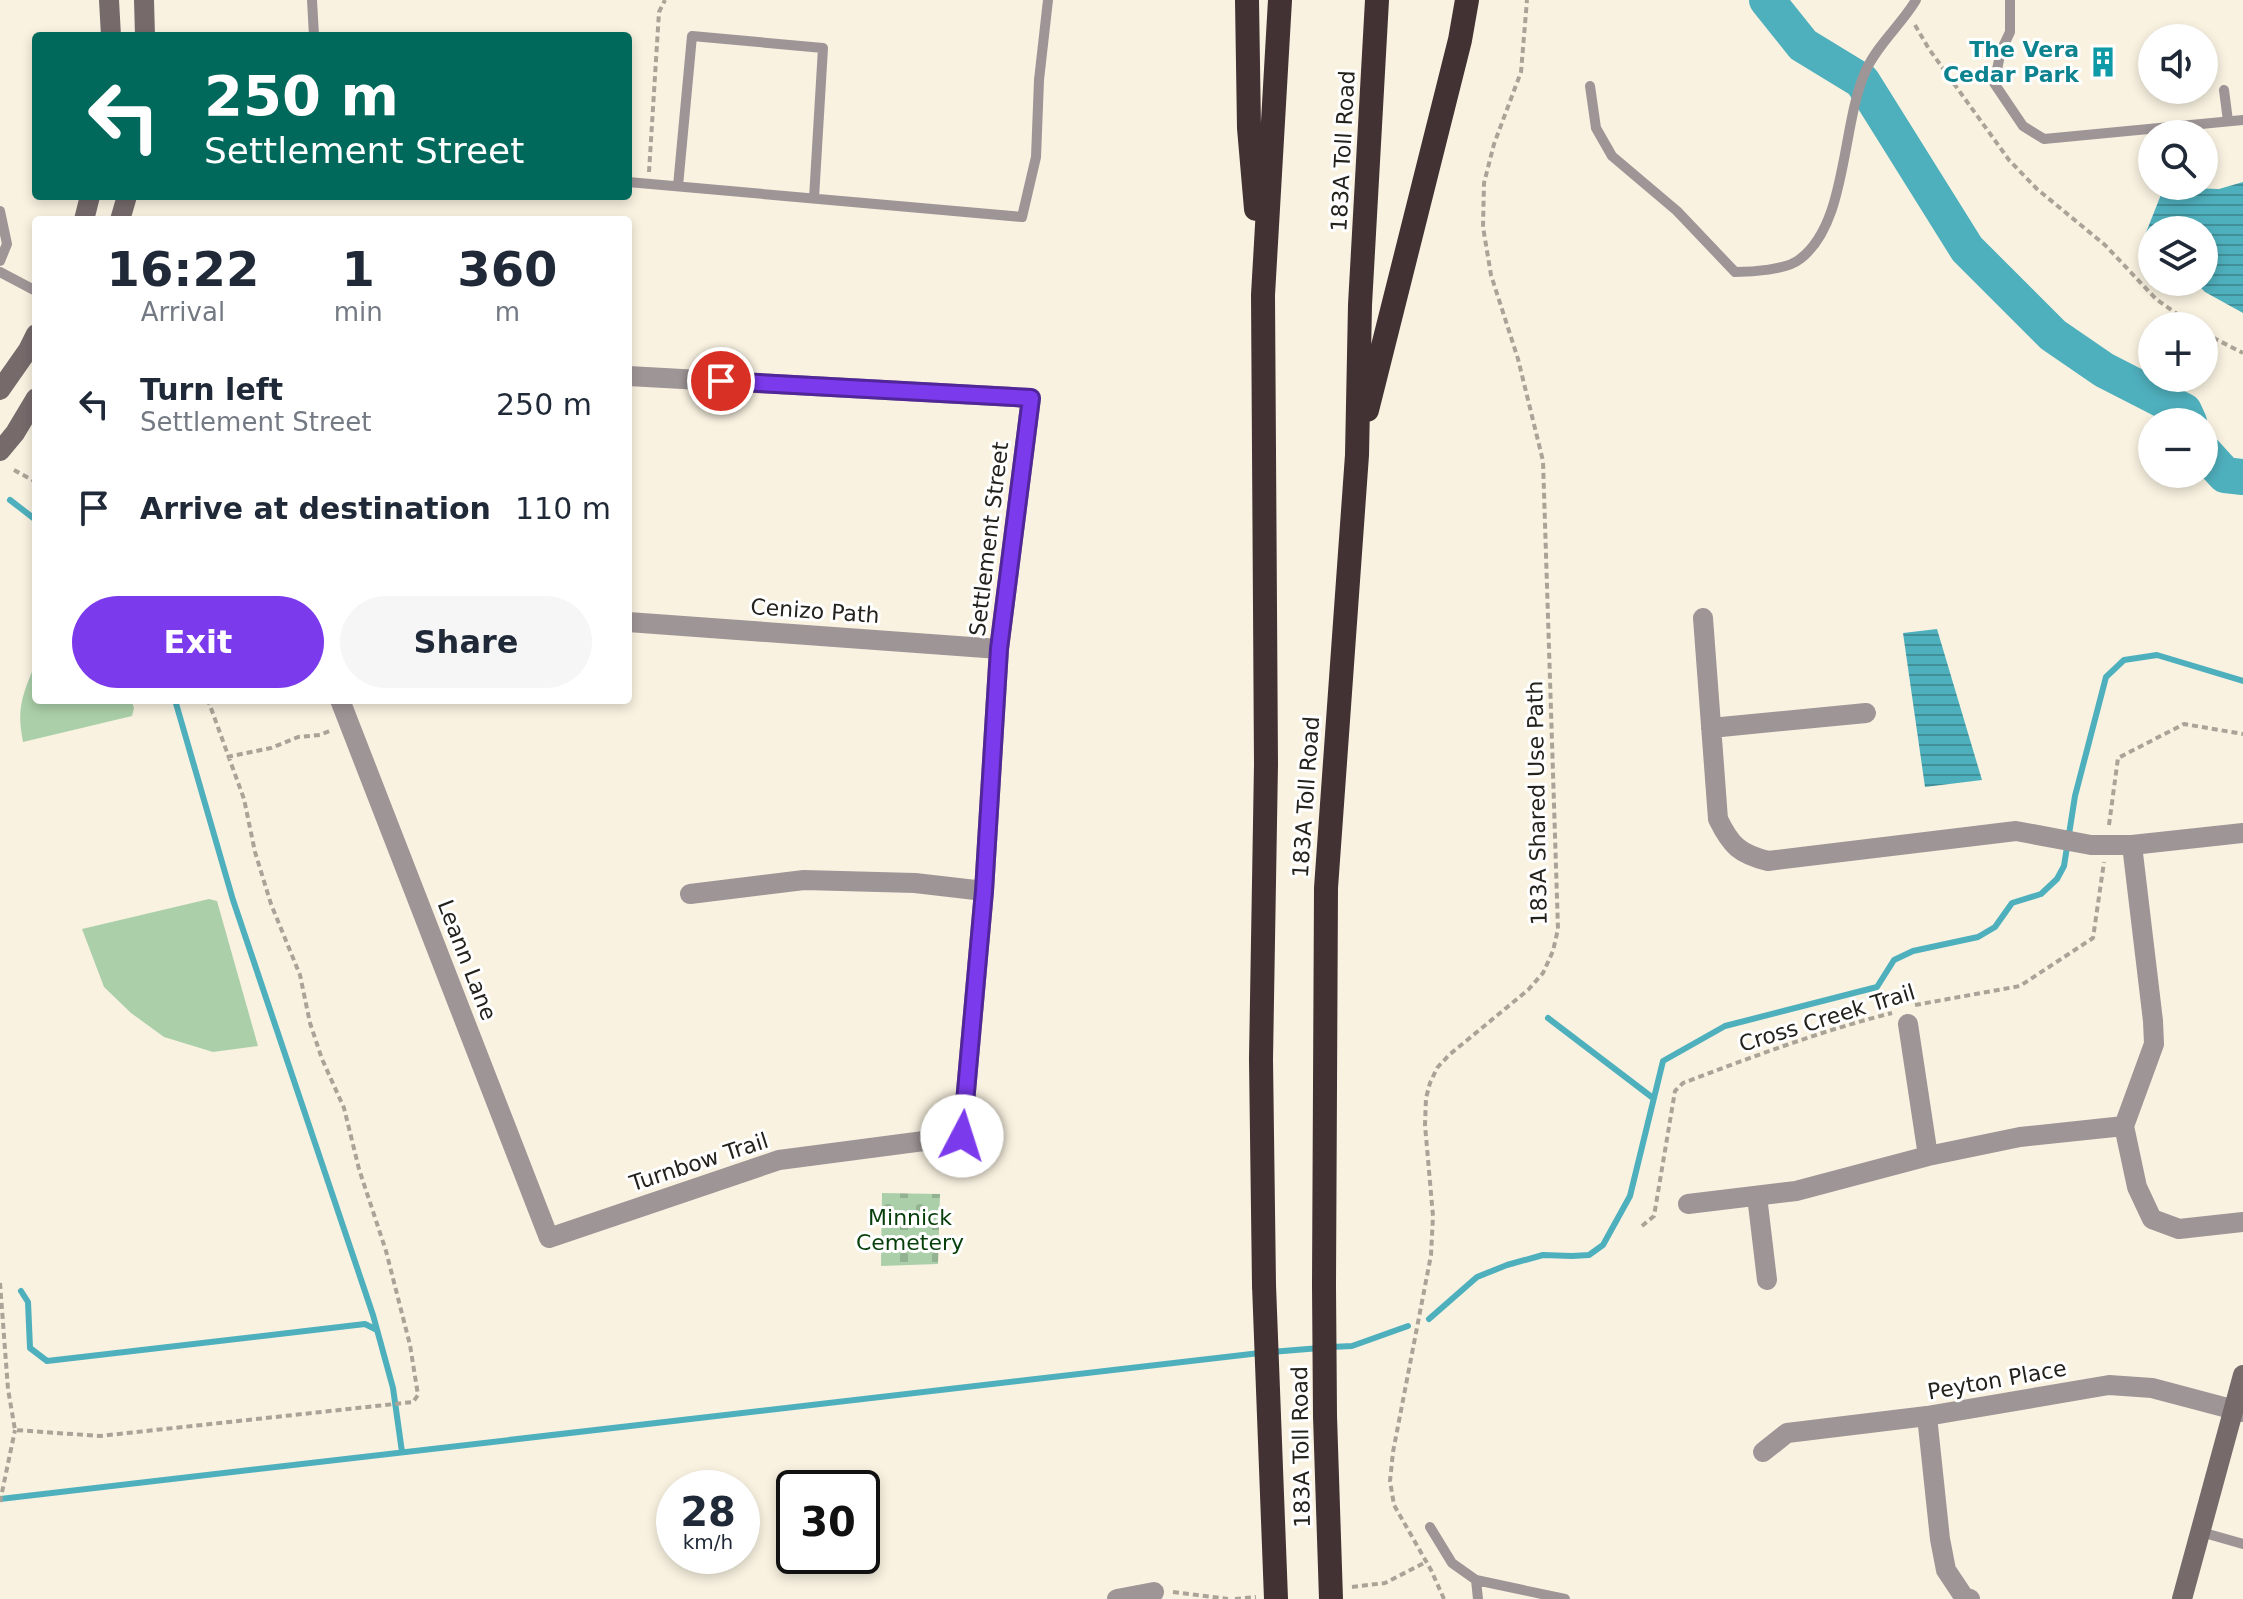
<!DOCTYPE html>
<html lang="en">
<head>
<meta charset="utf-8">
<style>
  :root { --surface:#fff; --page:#f6f6f7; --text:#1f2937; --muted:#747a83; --accent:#7c3aed }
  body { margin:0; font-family:"DejaVu Sans",sans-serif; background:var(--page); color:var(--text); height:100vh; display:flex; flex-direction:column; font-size:30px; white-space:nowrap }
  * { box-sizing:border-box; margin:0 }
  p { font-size:26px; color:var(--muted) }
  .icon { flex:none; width:44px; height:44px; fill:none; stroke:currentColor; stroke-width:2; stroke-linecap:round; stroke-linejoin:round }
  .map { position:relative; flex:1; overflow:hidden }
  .panel { position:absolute; left:32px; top:216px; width:600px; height:488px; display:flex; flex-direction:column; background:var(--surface); border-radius:8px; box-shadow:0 4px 12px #0003 }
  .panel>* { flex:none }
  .top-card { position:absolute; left:32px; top:32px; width:600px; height:168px; border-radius:8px; box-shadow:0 4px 12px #0003; background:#00695c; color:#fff; overflow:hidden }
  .tools { position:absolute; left:2138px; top:24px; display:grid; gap:16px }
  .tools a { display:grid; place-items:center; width:80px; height:80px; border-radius:50%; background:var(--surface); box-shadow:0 4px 12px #0003; font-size:40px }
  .speed { position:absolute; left:656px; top:1470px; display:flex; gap:16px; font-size:40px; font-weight:700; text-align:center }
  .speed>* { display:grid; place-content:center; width:104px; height:104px; border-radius:50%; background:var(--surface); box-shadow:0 4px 12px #0003; line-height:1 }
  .speed small { font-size:20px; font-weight:400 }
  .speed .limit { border:4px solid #111; border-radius:12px; background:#fff; color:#111 }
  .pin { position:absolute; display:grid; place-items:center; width:68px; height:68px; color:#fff; margin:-34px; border:4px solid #fff; border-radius:50%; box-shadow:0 2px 8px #0007 }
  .me { position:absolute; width:88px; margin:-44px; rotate:5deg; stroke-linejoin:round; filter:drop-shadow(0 0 6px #0008) }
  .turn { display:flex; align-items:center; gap:28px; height:168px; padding:0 40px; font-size:36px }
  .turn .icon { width:104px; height:104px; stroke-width:2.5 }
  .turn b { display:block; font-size:56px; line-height:68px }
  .eta { display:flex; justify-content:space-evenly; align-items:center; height:136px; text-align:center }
  .eta b { font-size:48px; font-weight:600; line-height:56px }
  .action { display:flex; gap:16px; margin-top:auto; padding:16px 40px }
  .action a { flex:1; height:92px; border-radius:48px; background:var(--accent); color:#fff; font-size:32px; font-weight:600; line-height:92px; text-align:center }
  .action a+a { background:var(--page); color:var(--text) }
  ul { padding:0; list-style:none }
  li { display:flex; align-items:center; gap:24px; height:104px; padding:0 40px }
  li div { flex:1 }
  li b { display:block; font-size:30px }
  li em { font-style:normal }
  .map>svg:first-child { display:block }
  .cemetery { fill:url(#cemetery-stones) }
  .garden { fill:#abd0a9 }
  .water { fill:url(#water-rules) }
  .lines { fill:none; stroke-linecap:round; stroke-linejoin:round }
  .stream { stroke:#4fb0bd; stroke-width:6 }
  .river { stroke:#4fb0bd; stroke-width:36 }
  .path { stroke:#aaa498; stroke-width:4; stroke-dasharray:6 4; stroke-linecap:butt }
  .lane { stroke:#9e9596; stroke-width:10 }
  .street { stroke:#9e9596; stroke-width:20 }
  .secondary { stroke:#766a6b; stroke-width:20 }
  .highway { stroke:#423233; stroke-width:24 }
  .highway-bridge { stroke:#423233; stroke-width:24 }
  .route-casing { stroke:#51269a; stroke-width:20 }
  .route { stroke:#7c3aed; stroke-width:14 }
  .labels { text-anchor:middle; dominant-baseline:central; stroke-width:6; stroke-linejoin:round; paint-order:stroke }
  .culture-label { font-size:22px; font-weight:bold; fill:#0d838f; stroke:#fff; text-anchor:end }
  .street-label { font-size:22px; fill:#24221c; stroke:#fff }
  .park-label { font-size:22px; fill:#073f0b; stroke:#fff }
</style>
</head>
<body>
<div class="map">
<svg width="2243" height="1599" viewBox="0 0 2243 1599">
  <defs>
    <pattern id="cemetery-stones" width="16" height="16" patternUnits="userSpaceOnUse" patternTransform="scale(2)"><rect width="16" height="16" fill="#abd0a9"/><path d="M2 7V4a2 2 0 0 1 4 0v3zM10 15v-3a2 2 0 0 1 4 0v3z" fill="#93b291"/></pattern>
    <pattern id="water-rules" width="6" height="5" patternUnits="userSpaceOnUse" patternTransform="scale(2)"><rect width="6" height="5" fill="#4fb0bd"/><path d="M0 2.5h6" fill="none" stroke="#418f99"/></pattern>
  </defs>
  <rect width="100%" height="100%" fill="#f9f2e1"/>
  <!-- cemetery -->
  <path class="cemetery" d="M882 1193 940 1194 938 1264 881 1266Z"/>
  <!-- garden -->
  <path class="garden" d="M36 662V700H131L134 708 132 716 23 742C16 707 23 694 36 662Z
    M209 899 217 901 258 1046 213 1052 164 1037 131 1013 104 987 82 929Z"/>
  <!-- water -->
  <path class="water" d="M2243 182V313L2205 292 2195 282H2204V230H2152V242L2145 235 2164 187 2219 189Z
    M1937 629 1982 780 1925 787 1903 633Z"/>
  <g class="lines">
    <!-- stream -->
    <path class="stream" d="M10 500 36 520
      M175 700 233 900 373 1315 393 1388 402 1452
      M1548 1018 1653 1098
      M21 1291 28 1302 30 1348 47 1361 365 1324 377 1330
      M1429 1319 1477 1277 1507 1265 1543 1255 1572 1256 1589 1255 1603 1245 1630 1196 1663 1061 1725 1026 1877 987 1894 960 1913 951 1978 937 1995 927 2012 903 2041 894 2057 879 2064 866 2075 796 2106 677 2124 660 2157 655 2243 681
      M1331 1347 1352 1346 1408 1326
      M1271 1352 1320 1348
      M0 1499 1260 1353"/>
    <!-- river -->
    <path class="river" d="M1767 0 1803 45 1862 81 1967 249 2053 335 2104 370 2184 411 2189 422
      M2204 452 2225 475 2243 477"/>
    <!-- path -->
    <path class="path" d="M1915 25 1929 49 2009 160 2037 189 2105 245 2156 299 2194 326
      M649 172 659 12 665 0
      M2204 333 2243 353
      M14 470 36 482
      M227 757 271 748 298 737 320 735 332 730
      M2109 825 2118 758 2184 724 2243 734
      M1915 1005 2020 986 2093 938 2104 862
      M1642 1226 1654 1216 1675 1091 1683 1083C1752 1057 1820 1031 1892 1013
      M0 1283 8 1389 15 1430 100 1436 413 1402 418 1395 410 1345 386 1251 359 1169 344 1108 322 1059 310 1023 300 975 271 904 255 852 244 799 208 700
      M0 1502 15 1430
      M1352 1587 1385 1583 1426 1562
      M1173 1592 1228 1599
      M1235 1599 1256 1597
      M1444 1599 1431 1570 1394 1505 1390 1481 1393 1452 1431 1255 1433 1216 1425 1125 1426 1098 1430 1083 1437 1068 1449 1055 1528 990 1543 973 1553 951 1558 929 1543 461 1518 359 1491 275 1483 227 1484 183 1494 144 1521 72 1527 0"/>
    <!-- lane -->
    <path class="lane" d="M312 0 314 36
      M2010 0V32L2001 51 1994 83 2023 126 2044 139 2243 120
      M1590 86 1596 128 1612 156 1677 211 1735 272C1751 272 1787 270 1800 259 1848 223 1841 125 1866 70 1878 44 1901 25 1916 0
      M2224 90 2228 121
      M628 182 1022 217 1036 157 1039 80 1048 0
      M678 186 692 36 823 48 814 198
      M0 211 7 244 0 261
      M0 272 36 291
      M1430 1527 1452 1563 1476 1580 1565 1599
      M2201 1532 2243 1544
      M1476 1580 1478 1599"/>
    <!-- street -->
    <path class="street" d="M1703 618 1718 819C1731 846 1740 854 1768 861L2016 831 2091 845H2132L2243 833
      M628 622 999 649
      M340 700 549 1238 779 1160 962 1136 984 891 999 649 1031 398 628 376
      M1711 728 1866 713
      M2132 845 2153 1021 2154 1044 2124 1126 2137 1187 2152 1219 2179 1229 2243 1222
      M690 894 804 880 915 883 984 891
      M1908 1024 1928 1156
      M1757 1196 1767 1280
      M1688 1204 1796 1191 1928 1156 2020 1137 2124 1126
      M1927 1416 1940 1539 1946 1570 1964 1597 1970 1599
      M1763 1452 1787 1433 1927 1416 2109 1385 2152 1388 2243 1412
      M1117 1599 1154 1592"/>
    <!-- secondary -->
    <path class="secondary" d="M109 0 111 36
      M144 0 145 36
      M84 220 90 196
      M120 220 127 196
      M0 390 28 350 36 334
      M0 451 15 433 36 398
      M2182 1599 2243 1375"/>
    <!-- highway -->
    <path class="highway" d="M1247 0 1249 128 1256 209
      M1367 410 1460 40 1467 0
      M1264 1285 1261 1059 1266 764 1263 295 1280 0
      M1324 1285 1326 888 1357 455 1360 305 1377 0"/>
    <!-- highway-bridge -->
    <path class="highway-bridge" d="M1264 1285 1276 1599
      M1324 1285 1325 1416 1331 1599"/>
  </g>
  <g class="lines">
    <!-- route casing -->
    <g class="route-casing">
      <path id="route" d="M721 381 1031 398 999 649 984 891 962 1136"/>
    </g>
    <!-- route -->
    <use href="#route" class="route"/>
  </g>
  <!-- icons -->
  <defs>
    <g id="building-bare" transform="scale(2.4)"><path d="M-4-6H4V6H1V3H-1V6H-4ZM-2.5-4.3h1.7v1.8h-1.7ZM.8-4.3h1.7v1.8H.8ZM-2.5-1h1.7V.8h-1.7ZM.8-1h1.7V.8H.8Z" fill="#0f9aa8" stroke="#fff" stroke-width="2.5" paint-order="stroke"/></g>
  </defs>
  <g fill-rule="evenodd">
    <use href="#building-bare" x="2103" y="62"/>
  </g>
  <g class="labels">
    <!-- culture labels -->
    <g class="culture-label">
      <text x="2079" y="49">The Vera<tspan x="2079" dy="25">Cedar Park</tspan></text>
    </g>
    <!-- street labels -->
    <g class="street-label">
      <text transform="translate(1343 151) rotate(-87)">183A Toll Road</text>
      <text transform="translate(989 539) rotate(-83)">Settlement Street</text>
      <text transform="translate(815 611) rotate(4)">Cenizo Path</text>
      <text transform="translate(1306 797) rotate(-86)">183A Toll Road</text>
      <text transform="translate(1537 803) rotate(-91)">183A Shared Use Path</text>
      <text transform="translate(467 960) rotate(69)">Leann Lane</text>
      <text transform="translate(1827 1018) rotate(-17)">Cross Creek Trail</text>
      <text transform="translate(699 1162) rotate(-18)">Turnbow Trail</text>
      <text transform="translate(1997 1380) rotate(-10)">Peyton Place</text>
      <text transform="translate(1301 1447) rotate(-91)">183A Toll Road</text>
    </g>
    <!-- park labels -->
    <g class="park-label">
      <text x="910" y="1217">Minnick<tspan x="910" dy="25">Cemetery</tspan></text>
    </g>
  </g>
</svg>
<div class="tools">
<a><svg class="icon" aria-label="sound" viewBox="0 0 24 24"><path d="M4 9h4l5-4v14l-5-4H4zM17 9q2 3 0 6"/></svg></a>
<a><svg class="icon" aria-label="search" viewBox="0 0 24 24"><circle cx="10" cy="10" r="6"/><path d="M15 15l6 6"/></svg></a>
<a><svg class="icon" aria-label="layers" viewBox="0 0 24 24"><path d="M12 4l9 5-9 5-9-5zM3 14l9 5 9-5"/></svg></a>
<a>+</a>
<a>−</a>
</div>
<div class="speed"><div>28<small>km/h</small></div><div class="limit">30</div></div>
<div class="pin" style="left:721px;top:381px;background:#d93025"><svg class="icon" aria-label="arrive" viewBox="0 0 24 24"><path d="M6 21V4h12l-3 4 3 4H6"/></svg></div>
<svg class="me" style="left:962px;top:1136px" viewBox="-20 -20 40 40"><circle r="19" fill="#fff"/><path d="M0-13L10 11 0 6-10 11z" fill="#7c3aed"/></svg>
<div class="top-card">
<div class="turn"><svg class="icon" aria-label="left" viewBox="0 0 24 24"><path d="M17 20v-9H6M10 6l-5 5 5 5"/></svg><div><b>250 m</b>Settlement Street</div></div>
</div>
<section class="panel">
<div class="eta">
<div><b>16:22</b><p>Arrival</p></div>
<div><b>1</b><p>min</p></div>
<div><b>360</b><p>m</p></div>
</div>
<ul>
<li><svg class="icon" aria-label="left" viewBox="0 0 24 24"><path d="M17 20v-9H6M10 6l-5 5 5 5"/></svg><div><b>Turn left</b><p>Settlement Street</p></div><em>250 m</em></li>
<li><svg class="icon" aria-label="arrive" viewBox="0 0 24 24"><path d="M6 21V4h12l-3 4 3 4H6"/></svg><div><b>Arrive at destination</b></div><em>110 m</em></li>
</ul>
<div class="action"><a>Exit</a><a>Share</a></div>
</section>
</div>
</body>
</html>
